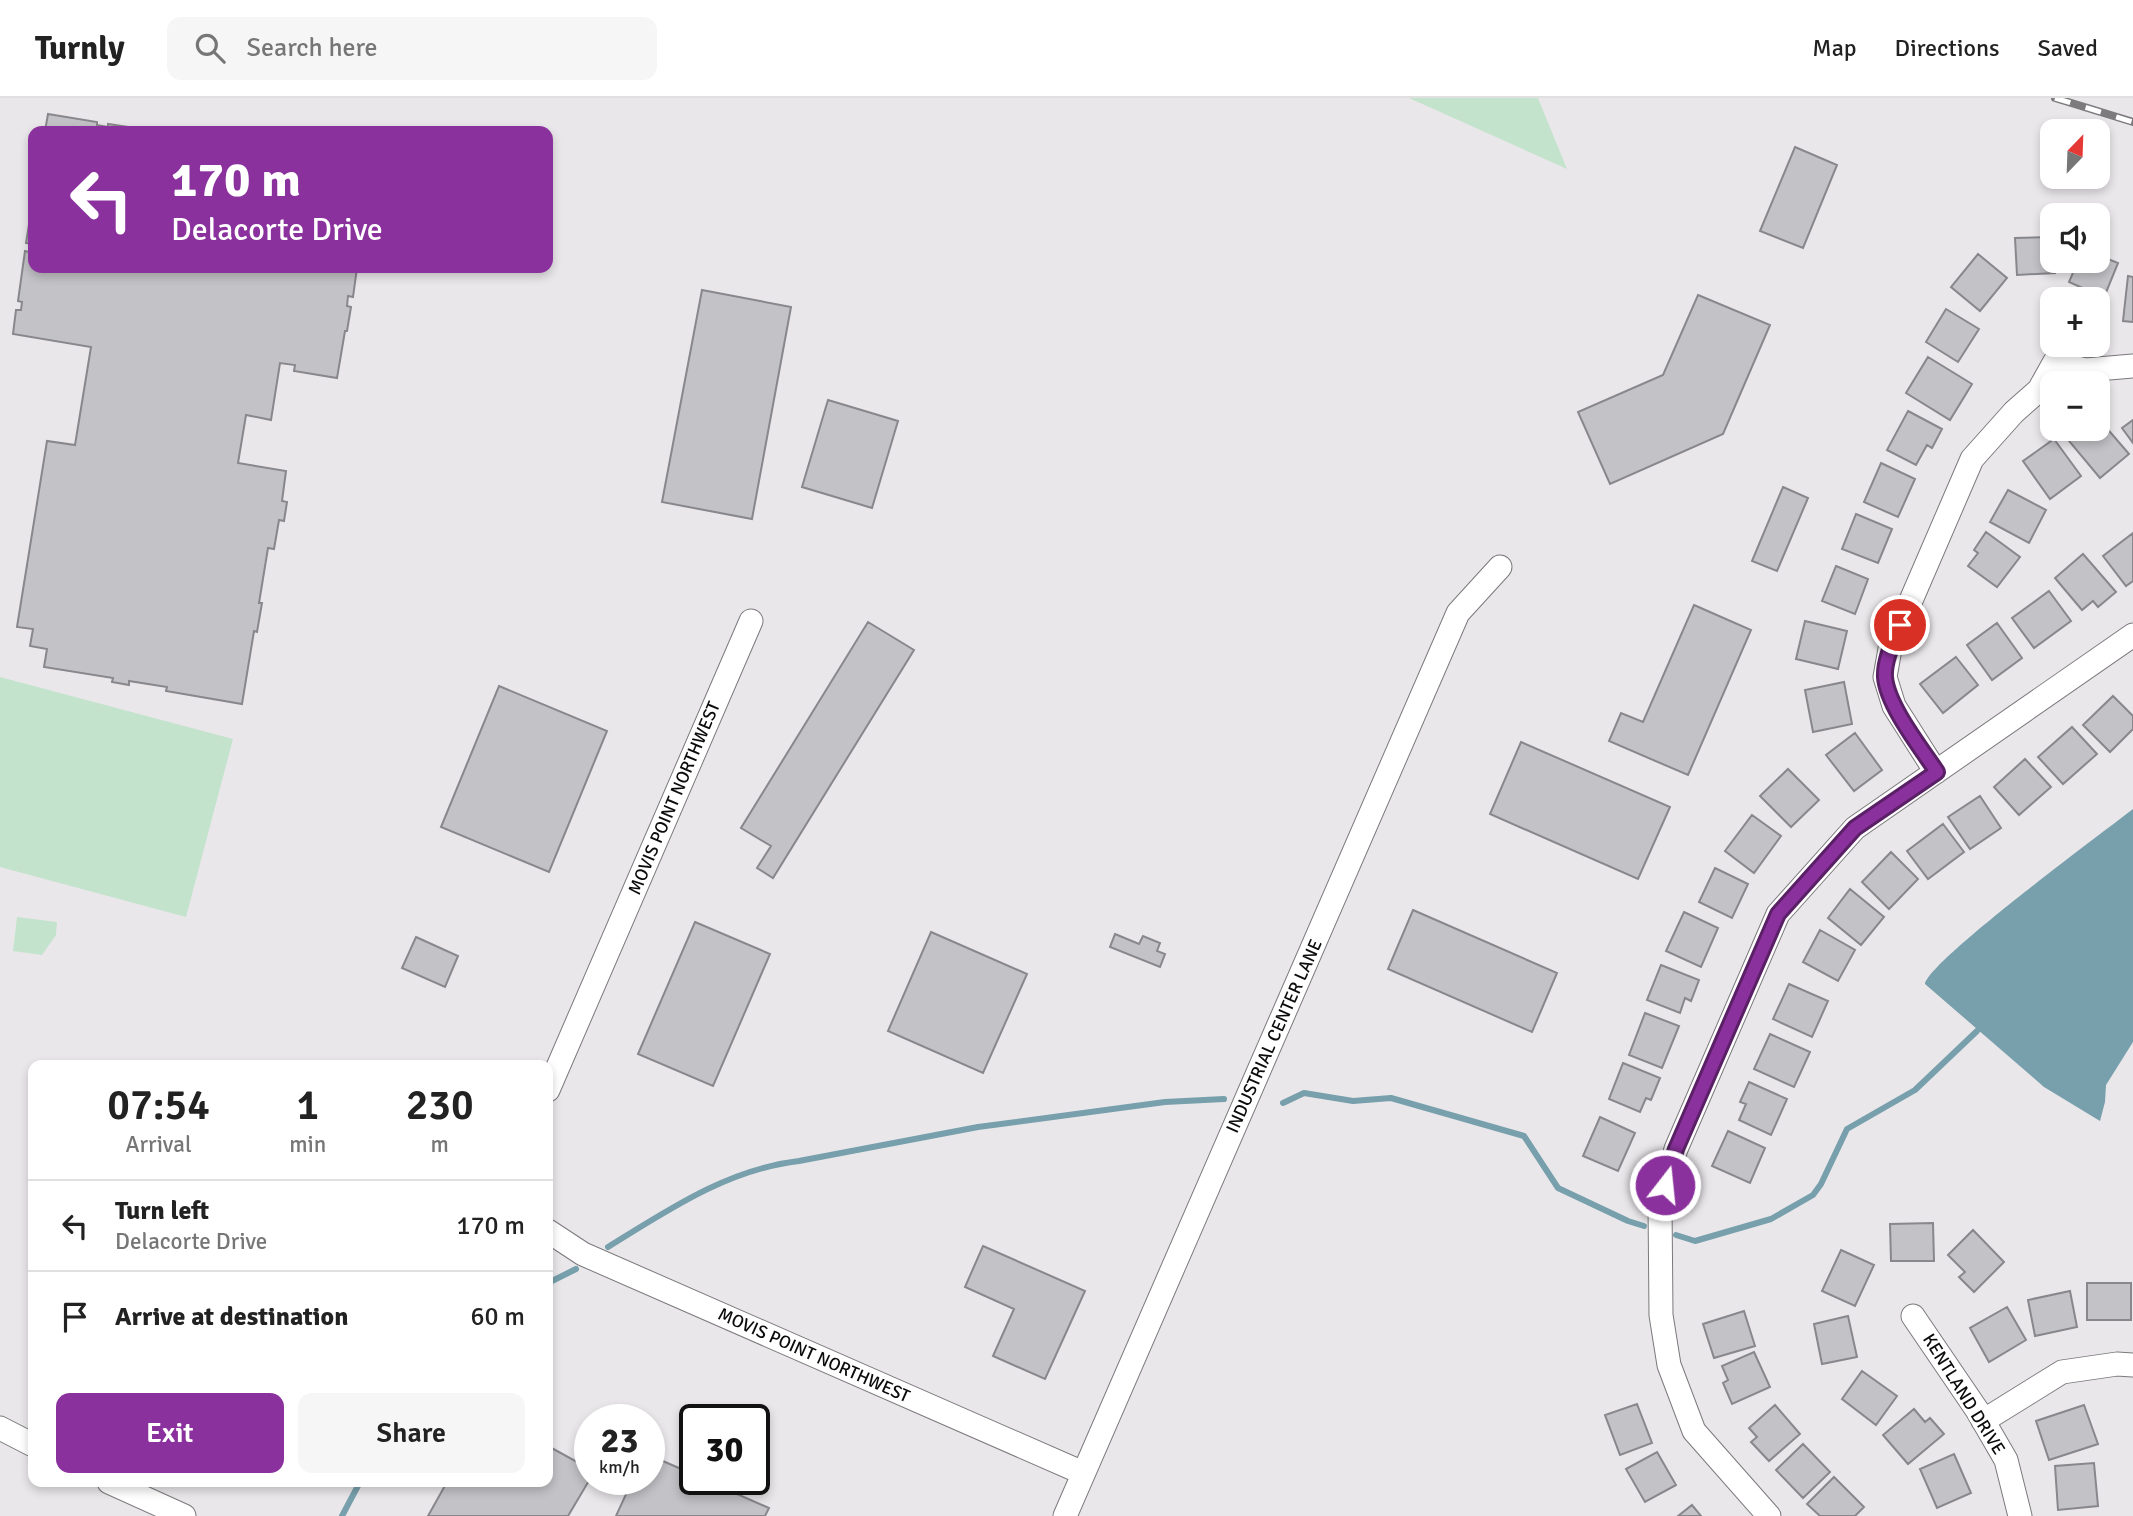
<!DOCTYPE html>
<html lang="en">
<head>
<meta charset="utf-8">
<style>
  :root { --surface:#fff; --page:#f6f6f6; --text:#222; --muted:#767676; --line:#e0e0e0; --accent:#8b319d }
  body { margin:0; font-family:Signika,sans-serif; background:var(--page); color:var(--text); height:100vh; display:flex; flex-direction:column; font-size:26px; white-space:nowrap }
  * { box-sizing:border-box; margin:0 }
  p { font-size:23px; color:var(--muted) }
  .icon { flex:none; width:38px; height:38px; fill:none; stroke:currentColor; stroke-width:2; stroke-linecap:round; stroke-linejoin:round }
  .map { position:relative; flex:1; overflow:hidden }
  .sheet { position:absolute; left:28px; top:962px; width:525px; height:427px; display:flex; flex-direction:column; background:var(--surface); border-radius:14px; box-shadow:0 4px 10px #0003 }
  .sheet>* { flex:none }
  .hud { position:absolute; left:28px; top:28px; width:525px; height:147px; border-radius:14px; box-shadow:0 4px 10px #0003; background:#8b319d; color:#fff; overflow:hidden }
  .needle { width:46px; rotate:23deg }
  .fabs { position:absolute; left:2040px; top:21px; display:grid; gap:14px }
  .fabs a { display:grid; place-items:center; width:70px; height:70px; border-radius:14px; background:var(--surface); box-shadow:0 4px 10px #0003; font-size:35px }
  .speed { position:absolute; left:574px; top:1306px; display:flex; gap:14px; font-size:35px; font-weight:700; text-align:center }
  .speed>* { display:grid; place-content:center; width:91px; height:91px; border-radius:50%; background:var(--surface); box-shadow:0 4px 10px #0003; line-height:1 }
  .speed small { font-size:18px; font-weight:400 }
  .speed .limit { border:4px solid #111; border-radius:10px; background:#fff; color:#111 }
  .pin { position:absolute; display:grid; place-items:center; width:60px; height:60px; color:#fff; margin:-30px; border:4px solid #fff; border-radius:50%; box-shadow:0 2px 7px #0007 }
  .me { position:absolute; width:77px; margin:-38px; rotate:16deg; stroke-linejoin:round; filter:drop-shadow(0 0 5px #0008) }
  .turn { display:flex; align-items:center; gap:24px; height:147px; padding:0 28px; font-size:32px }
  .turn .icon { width:91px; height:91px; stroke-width:2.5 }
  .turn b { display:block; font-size:49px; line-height:60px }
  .eta { display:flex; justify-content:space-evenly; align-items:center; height:119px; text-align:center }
  .eta b { font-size:42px; font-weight:600; line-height:49px }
  .action { display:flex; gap:14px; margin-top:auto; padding:14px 28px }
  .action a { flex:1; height:80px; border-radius:14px; background:var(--accent); color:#fff; font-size:28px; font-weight:600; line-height:80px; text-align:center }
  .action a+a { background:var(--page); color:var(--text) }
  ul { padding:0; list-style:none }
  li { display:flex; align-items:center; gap:21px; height:91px; padding:0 28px; border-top:2px solid var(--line) }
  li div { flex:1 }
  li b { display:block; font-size:26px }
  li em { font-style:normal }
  header { display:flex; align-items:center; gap:42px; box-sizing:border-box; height:98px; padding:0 35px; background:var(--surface); border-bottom:2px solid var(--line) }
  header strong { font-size:33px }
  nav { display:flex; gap:38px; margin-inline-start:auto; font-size:24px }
  .search { width:490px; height:63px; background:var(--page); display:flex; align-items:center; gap:18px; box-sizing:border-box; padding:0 24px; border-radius:14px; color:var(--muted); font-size:26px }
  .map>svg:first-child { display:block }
  .green { fill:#c3e3cd }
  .water { fill:#77a0ac }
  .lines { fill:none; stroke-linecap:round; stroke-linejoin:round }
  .stream { stroke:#77a0ac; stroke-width:6 }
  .building { fill:#c3c3c7; stroke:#88878b; stroke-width:2 }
  .minor-casing { stroke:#7b797c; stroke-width:25 }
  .minor { stroke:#fff; stroke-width:23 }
  .rail-casing { stroke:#7d7b7e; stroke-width:8 }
  .rail { stroke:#fff; stroke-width:5; stroke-dasharray:16; stroke-linecap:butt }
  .route-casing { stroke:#5a2066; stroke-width:18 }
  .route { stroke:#8b319d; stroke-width:12 }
  .labels { text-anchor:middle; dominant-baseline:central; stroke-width:6; stroke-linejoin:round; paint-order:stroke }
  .street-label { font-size:18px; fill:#0c0b0c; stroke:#fff }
</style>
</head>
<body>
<header>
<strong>Turnly</strong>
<div class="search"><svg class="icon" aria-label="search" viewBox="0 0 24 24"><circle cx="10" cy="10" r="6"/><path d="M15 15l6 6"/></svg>Search here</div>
<nav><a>Map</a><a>Directions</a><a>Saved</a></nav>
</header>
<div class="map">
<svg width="2133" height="1418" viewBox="0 0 2133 1418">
  <rect width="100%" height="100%" fill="#eae7eb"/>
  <!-- green -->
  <path class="green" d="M1409 0H1538L1567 71Z
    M0 579 233 641 186 819 0 769Z
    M17 819 57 824 56 837 42 857 13 853Z"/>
  <!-- water -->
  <path class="water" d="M2133 711V944L2106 987 2105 1004 2100 1023 2044 989 1925 886C1930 862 2102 735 2133 711Z"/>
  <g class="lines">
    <!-- stream -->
    <path class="stream" d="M1283 1005 1304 995 1353 1003 1391 1000 1524 1038 1558 1090 1628 1123 1644 1128
      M1676 1137 1695 1143 1771 1121 1813 1097 1821 1086 1847 1031 1915 992 1977 933
      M608 1149C668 1112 728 1071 799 1063L978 1029 1165 1004 1224 1001
      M548 1185 576 1171
      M342 1418 360 1384"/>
  </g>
  <!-- building -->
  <path class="building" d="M48 16 97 24V27L108 29V26L155 33H45Z
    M1795 49 1837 67 1803 150 1760 133Z
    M31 114H33V170H357L353 199 348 198 347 208 351 209 347 233H345L337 280 294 273 295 267 280 265 271 322 246 317 238 365 286 373 282 403 287 404 284 423 279 422 274 451 268 450 259 505H262L257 534 254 533 242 606 166 593 167 589 129 583V587L112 584 113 580 44 569 47 551 30 548 33 531 17 529 47 343 75 347 91 249 13 236 16 212H21L22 204 18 203 25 153 29 154 31 146 26 145Z
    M2053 139 2055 175 2017 177 2015 140Z
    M1978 156 2007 180 1980 213 1951 189Z
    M2098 157 2118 165 2103 202 2083 195 2085 191 2069 184 2078 163H2098Z
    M2128 178 2133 179V224L2123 223Z
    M702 192 791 209 752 421 662 404Z
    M1698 197 1770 227 1723 336 1610 386 1578 314 1663 277Z
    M1946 211 1979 231 1958 264 1926 244Z
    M1928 259 1972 286 1950 322 1906 295Z
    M828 302 898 323 872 410 802 389Z
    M1908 313 1942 331 1932 350 1927 347 1916 367 1887 352Z
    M2098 320 2129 356 2100 380 2069 343 2084 331H2098Z
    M2133 322V345L2122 330Z
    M2054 341 2081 378 2050 401 2023 363Z
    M1881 365 1915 381 1898 419 1864 404Z
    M1783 389 1808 400 1777 473 1752 463Z
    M2008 392 2046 412 2029 445 1990 424Z
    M1856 416 1892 431 1878 465 1842 451Z
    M1986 434 2020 459 1997 489 1968 468 1978 455 1974 452Z
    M2133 435V483L2126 488 2103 458Z
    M2083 456 2116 494 2098 509 2093 503 2082 512 2055 480Z
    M1836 468 1868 481 1855 516 1822 503Z
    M2049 493 2071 523 2034 550 2012 520Z
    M1694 507 1751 532 1688 677 1609 643 1621 615 1643 624Z
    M1805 523 1847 533 1838 571 1796 561Z
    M868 524 914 552 773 780 757 770 771 748 741 730Z
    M1997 525 2022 560 1992 582 1967 547Z
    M1956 559 1978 587 1943 615 1920 586Z
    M1844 584 1852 626 1813 634 1805 592Z
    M499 588 607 633 549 774 441 729Z
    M2113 598 2133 618V631L2110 654 2083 627Z
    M2072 629 2097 656 2063 686 2038 659Z
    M1855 635 1882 672 1854 693 1826 657Z
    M1521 644 1670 709 1638 781 1490 716Z
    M2025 661 2051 689 2019 717 1994 689Z
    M1788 671 1819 702 1791 729 1760 698Z
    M1980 698 2001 730 1970 751 1948 719Z
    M1752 717 1781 738 1754 775 1725 753Z
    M1943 726 1964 754 1928 781 1907 753Z
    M1891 754 1918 781 1889 811 1862 784Z
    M1715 770 1748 786 1732 820 1699 804Z
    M1850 791 1884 819 1861 847 1828 820Z
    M1413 812 1557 875 1532 934 1388 871Z
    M1684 814 1718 830 1701 869 1666 853Z
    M695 824 770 856 713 988 638 956Z
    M1820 832 1855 852 1838 883 1803 864Z
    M931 834 1027 876 983 975 888 933Z
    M1115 836 1139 846 1143 838 1160 845 1157 853 1165 856 1160 869 1110 849Z
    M416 839 458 858 445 889 402 870Z
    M1661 867 1699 882 1691 903 1685 900 1680 915 1647 902Z
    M1789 886 1828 903 1812 939 1773 921Z
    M1645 915 1679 928 1662 970 1629 957Z
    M1770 936 1810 954 1794 989 1754 971Z
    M1623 965 1660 980 1651 1002 1646 1000 1640 1014 1609 1001Z
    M1749 984 1787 1001 1771 1037 1739 1022 1746 1006 1740 1004Z
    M1600 1019 1635 1035 1618 1073 1583 1058Z
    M1728 1033 1765 1050 1750 1085 1712 1068Z
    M1933 1125 1934 1163H1891L1890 1126Z
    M1973 1132 2004 1164 1974 1194 1959 1179 1965 1174 1948 1157Z
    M983 1148 1085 1193 1045 1281 993 1258 1014 1211 965 1189Z
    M1841 1152 1874 1167 1855 1208 1822 1193Z
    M2087 1185H2131V1222H2087Z
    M2070 1193 2077 1229 2035 1238 2028 1202Z
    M2007 1209 2026 1242 1989 1264 1970 1230Z
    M1744 1213 1755 1248 1714 1260 1703 1226Z
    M1848 1218 1857 1259 1822 1266 1814 1226Z
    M1754 1254 1770 1289 1732 1306 1723 1285 1728 1282 1722 1268Z
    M1862 1273 1897 1298 1876 1327 1842 1301Z
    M1637 1306 1652 1345 1620 1357 1605 1317Z
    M1775 1307 1800 1336 1769 1363 1751 1344 1757 1339 1749 1330Z
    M2084 1307 2098 1346 2049 1362 2036 1323Z
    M1914 1311 1925 1324 1930 1320 1944 1336 1908 1366 1883 1337Z
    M1803 1346 1830 1374 1803 1400 1776 1372Z
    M548 1348 590 1371V1381L568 1418H428L447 1384H548Z
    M1657 1354 1676 1387 1645 1404 1626 1371Z
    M1954 1356 1971 1395 1937 1410 1920 1371Z
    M649 1357 695 1377V1381H703L769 1410 765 1418H616L633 1381H649Z
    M2094 1365 2098 1408 2058 1412 2055 1368Z
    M1834 1379 1864 1409 1855 1418H1820L1807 1406Z
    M1692 1407 1701 1418H1678Z"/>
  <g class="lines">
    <!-- minor casing -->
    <g class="minor-casing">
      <path id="minor" d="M1936 674 1894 608 1885 579 1890 551 1972 361 2014 314 2039 292 2054 265 2086 272 2133 268
        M548 992 751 523
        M548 1133 583 1156 1083 1375
        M1913 1218 1977 1312 2006 1362 2020 1418
        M1983 1323 2062 1274 2117 1266 2133 1267
        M0 1330 33 1347
        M109 1384 184 1418
        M1065 1418 1458 515 1500 469
        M1769 1418 1694 1333 1669 1267 1661 1217 1660 1105 1676 1051 1778 816 1855 730 2133 537"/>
    </g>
    <!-- minor -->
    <use href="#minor" class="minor"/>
    <!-- rail casing -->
    <g class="rail-casing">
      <path id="rail" d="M2055 0 2133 24"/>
    </g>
    <!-- rail -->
    <use href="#rail" class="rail"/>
  </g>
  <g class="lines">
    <!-- route casing -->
    <g class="route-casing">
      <path id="route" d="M1665 1087 1676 1051 1778 816 1855 730 1937 674C1921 650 1887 607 1885 579 1884 562 1894 542 1900 527"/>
    </g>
    <!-- route -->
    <use href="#route" class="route"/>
  </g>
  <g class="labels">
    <!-- street labels -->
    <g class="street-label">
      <text transform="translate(674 700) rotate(-67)">MOVIS POINT NORTHWEST</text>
      <text transform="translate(1274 938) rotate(-66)">INDUSTRIAL CENTER LANE</text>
      <text transform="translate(814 1257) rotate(24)">MOVIS POINT NORTHWEST</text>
      <text transform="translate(1964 1296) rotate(58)">KENTLAND DRIVE</text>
    </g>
  </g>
</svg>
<div class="fabs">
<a><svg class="needle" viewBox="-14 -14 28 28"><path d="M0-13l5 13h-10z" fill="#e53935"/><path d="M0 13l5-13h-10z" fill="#767676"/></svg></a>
<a><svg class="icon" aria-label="sound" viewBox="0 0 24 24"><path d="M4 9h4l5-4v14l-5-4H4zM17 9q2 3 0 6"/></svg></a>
<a>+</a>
<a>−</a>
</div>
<div class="speed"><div>23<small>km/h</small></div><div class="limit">30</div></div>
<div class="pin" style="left:1900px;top:527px;background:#d93025"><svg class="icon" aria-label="arrive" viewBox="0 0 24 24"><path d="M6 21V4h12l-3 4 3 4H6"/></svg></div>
<svg class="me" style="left:1665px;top:1087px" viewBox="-20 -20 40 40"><circle r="17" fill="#8b319d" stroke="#fff" stroke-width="3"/><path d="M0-11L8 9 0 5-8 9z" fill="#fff"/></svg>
<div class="hud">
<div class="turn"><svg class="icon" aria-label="left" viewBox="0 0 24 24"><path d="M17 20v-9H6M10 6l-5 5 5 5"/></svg><div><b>170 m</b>Delacorte Drive</div></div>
</div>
<section class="sheet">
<div class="eta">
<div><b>07:54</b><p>Arrival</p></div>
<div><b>1</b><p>min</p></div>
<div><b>230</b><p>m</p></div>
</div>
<ul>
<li><svg class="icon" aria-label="left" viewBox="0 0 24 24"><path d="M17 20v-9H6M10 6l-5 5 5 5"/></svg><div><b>Turn left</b><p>Delacorte Drive</p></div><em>170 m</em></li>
<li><svg class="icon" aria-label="arrive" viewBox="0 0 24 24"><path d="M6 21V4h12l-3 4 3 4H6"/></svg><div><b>Arrive at destination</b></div><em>60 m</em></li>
</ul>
<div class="action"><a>Exit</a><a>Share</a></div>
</section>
</div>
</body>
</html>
